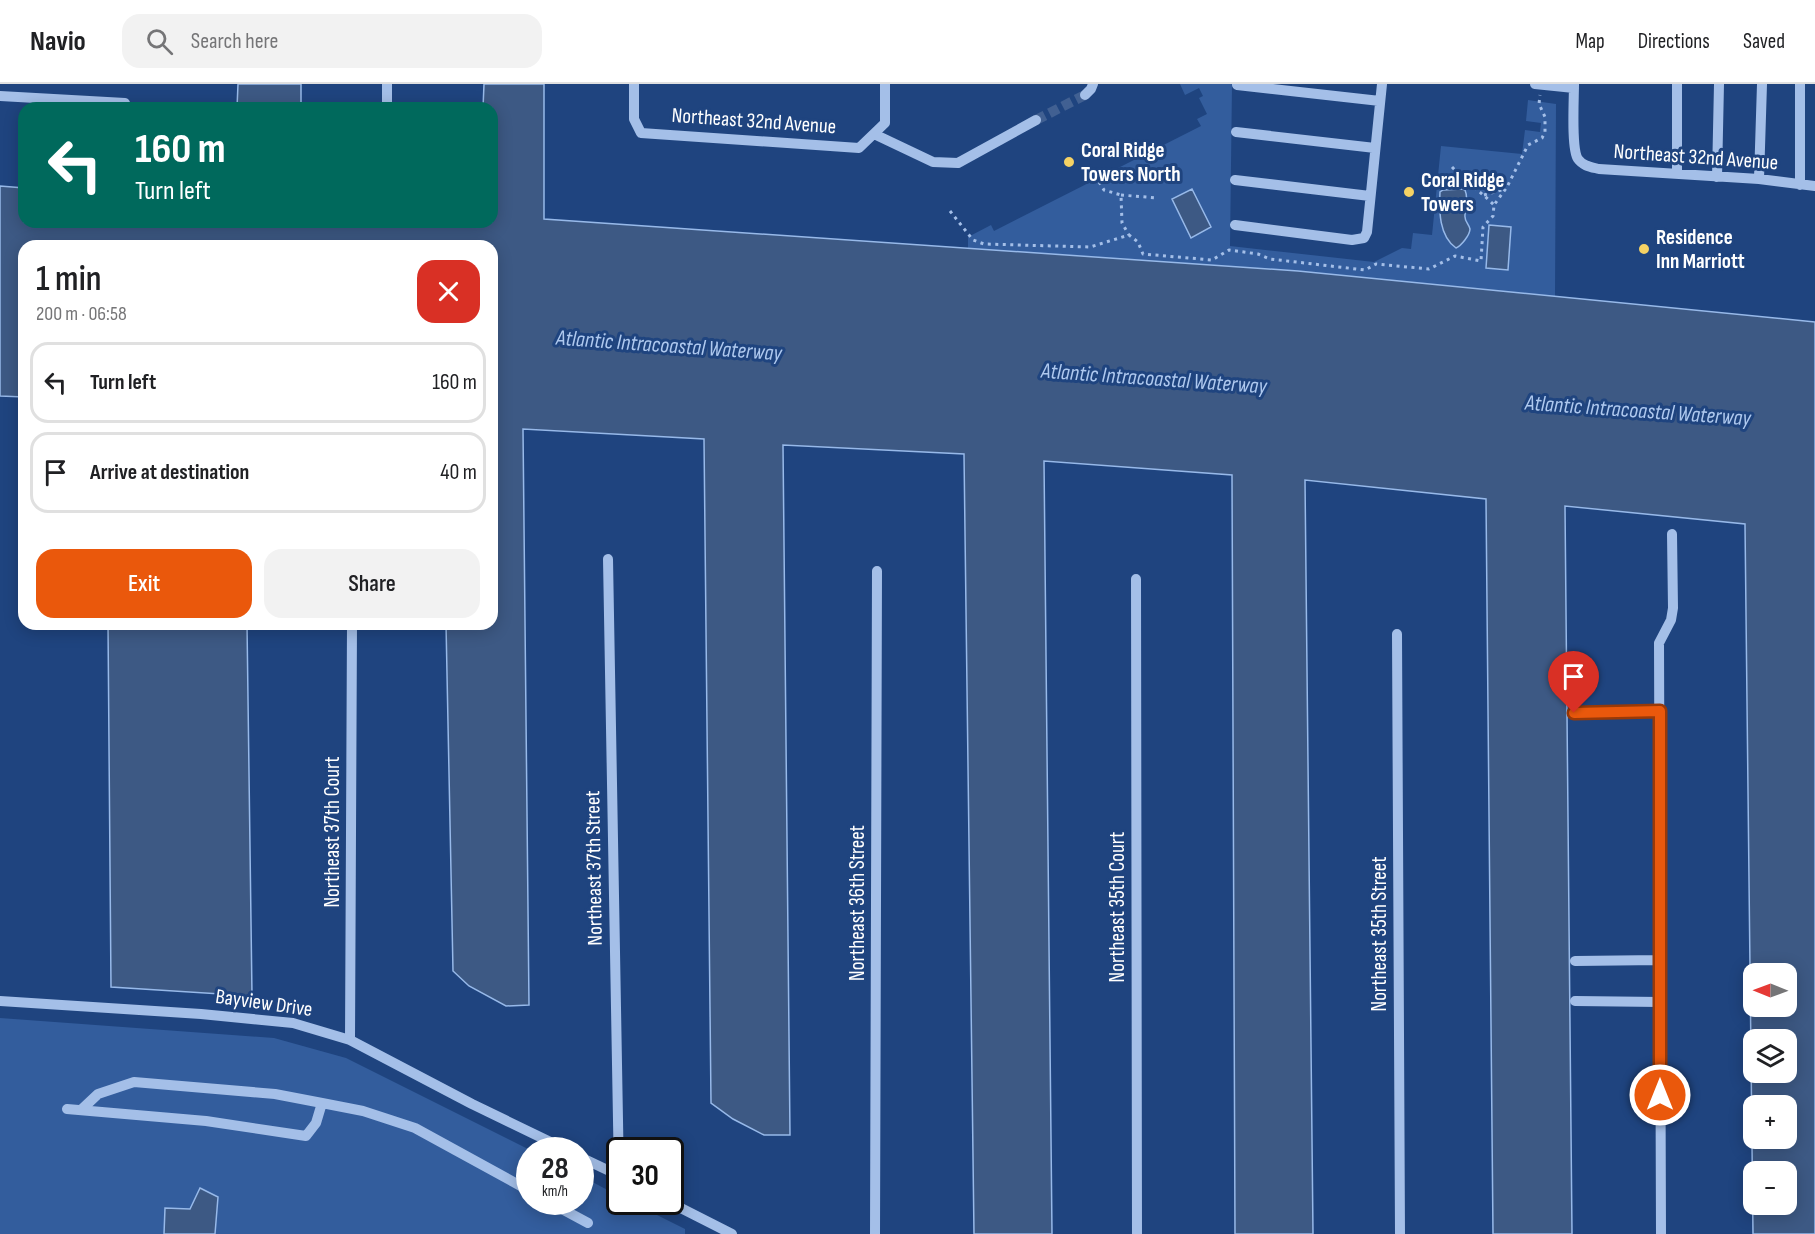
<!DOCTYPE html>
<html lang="en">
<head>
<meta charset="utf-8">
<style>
  :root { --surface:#fff; --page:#f2f2f2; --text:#202124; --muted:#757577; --line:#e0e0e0; --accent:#ea580c }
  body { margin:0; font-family:"Sofia Sans Condensed",sans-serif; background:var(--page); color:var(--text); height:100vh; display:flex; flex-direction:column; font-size:22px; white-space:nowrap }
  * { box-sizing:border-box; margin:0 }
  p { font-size:20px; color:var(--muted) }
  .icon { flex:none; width:33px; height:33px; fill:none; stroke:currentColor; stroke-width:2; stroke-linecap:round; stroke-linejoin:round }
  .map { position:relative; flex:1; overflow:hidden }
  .panel { position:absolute; left:18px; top:156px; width:480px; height:390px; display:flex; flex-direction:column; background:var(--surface); border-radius:18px; box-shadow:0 3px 15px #0003 }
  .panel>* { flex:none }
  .guide { position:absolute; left:18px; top:18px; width:480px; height:126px; border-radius:18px; box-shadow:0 3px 15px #0003; background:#00695c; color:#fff; overflow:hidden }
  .needle { width:39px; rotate:271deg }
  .controls { position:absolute; left:1743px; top:879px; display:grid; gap:12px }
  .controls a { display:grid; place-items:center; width:54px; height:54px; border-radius:12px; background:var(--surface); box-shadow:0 3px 15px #0003; font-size:30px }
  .speed { position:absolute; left:516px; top:1053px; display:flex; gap:12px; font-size:30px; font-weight:700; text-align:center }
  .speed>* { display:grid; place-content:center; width:78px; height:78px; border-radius:50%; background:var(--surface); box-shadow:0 3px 15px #0003; line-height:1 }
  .speed small { font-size:15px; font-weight:400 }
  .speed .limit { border:3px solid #111; border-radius:9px; background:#fff; color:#111 }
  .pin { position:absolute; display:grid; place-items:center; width:51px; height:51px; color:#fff; margin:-62px -26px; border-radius:50% 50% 50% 0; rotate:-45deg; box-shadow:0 0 6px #0007 }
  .pin .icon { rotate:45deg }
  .me { position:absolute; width:66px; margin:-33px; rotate:0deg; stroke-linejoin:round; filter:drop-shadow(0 0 4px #0008) }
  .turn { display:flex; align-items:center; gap:21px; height:126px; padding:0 18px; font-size:27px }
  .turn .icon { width:78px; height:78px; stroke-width:2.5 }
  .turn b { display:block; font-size:42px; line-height:51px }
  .round { display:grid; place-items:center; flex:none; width:63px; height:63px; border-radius:18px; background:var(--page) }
  .overview { display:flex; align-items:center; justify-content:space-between; height:102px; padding:0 18px }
  h1 { font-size:36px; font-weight:600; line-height:45px }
  .button { display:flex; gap:12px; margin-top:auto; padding:12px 18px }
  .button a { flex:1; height:69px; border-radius:18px; background:var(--accent); color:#fff; font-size:24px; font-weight:600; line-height:69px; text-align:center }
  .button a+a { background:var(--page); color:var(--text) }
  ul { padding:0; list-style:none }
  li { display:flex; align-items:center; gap:18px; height:81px; margin:0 12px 9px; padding:0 6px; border:3px solid var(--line); border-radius:18px }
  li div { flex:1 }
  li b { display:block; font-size:22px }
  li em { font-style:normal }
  header { display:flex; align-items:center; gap:36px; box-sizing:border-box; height:84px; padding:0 30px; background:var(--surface); border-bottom:2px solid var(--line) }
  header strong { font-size:28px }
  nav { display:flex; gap:33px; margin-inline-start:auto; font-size:21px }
  .search { width:420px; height:54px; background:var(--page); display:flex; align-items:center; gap:15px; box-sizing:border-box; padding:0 21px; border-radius:18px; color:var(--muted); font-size:22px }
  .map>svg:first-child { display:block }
  .green { fill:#335d9d }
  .water { fill:#3d5984; stroke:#97b9e9; stroke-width:1.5; fill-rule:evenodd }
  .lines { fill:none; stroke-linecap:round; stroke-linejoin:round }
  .minor-tunnel { stroke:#416092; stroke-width:10; stroke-dasharray:10 5; stroke-linecap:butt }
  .path { stroke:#a4bfe8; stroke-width:3; stroke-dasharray:3 4.5; stroke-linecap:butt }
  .minor { stroke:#a4bfe8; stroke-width:10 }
  .route-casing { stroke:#983908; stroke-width:15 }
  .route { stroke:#ea580c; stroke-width:10 }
  .poi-dot { fill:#f5d264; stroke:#1f447f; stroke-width:2 }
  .labels { text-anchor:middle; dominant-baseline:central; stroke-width:6; stroke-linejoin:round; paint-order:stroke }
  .street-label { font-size:21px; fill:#fff; stroke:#1f447f }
  .poi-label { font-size:21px; font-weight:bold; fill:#fff; stroke:#1f447f; text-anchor:start }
  .water-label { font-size:22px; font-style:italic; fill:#afc9ef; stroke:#1f447f }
</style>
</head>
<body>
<header>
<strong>Navio</strong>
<div class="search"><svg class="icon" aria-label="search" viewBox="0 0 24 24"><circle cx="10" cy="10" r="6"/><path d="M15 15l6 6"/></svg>Search here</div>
<nav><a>Map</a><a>Directions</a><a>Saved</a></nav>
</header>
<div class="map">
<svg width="1815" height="1150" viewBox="0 0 1815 1150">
  <rect width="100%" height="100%" fill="#1f447f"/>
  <!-- green -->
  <path class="green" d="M1180 0H1232L1230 162 1374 178 1402 164 1411 165 1413 149 1432 151 1441 62 1522 70 1525 46 1540 48 1541 39 1526 37 1528 16 1556 20 1555 213 1298 187 968 165V153L991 141 994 147 1201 42 1197 35 1207 30 1199 14 1203 12 1199 4 1185 11Z
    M0 934 274 954 346 974 530 1066V1118H580L581 1092 619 1112 620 1118H631L685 1145V1150H0Z"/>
  <!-- water -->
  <path class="water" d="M238 0H301V24H237Z
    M484 0H544V135L1298 187 1815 238V1150H1753L1745 440 1565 422 1572 1150H1493L1486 415 1305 396 1313 1150H1235L1232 391 1044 377 1052 1150H974L964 370 783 361 790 1051H764L733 1035 711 1019 704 355 523 345 529 921 506 922 469 902 453 887 446 540H492V162H24V313L0 312V102L24 104V138H492V24H483ZM1754 890H1786V922H1754ZM1754 956H1786V988H1754ZM1754 1022H1786V1054H1754ZM1754 1088H1786V1120H1754Z
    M1192 105 1211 143 1191 154 1172 115Z
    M1462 105 1465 106C1469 115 1465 122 1465 131 1464 137 1469 140 1470 145 1470 151 1461 162 1456 164 1439 152 1439 127 1440 108L1443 106Z
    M1489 141 1511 143 1508 186 1486 184Z
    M108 540H247L252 912 111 903Z
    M200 1104 218 1113 215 1150H164L165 1124 190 1125Z"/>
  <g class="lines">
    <!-- minor-tunnel -->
    <path class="minor-tunnel" d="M1036 36 1085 11"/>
    <!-- path -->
    <path class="path" d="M1452 83C1465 97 1480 107 1494 121
      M1099 98 1104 106 1121 111 1122 139 1129 151
      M1121 111 1157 114
      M1484 111 1505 105
      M950 127 973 156 984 160 1090 163 1129 151 1138 158 1143 170 1212 176 1229 166 1258 170 1270 175 1365 186 1376 180 1429 185 1455 172 1481 177 1483 143 1493 132 1494 121 1507 103 1528 61 1542 54 1545 48V33L1539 20 1540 11"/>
    <!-- minor -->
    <path class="minor" d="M634 0V35L641 49 859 64 885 39V0
      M1535 0 1574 4
      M1574 0C1574 15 1571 65 1578 75 1583 82 1591 83 1599 85L1759 95 1815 102
      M1677 0V90
      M1237 1 1380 17
      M1085 11 1091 5 1093 0
      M0 12 125 19
      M387 22V0
      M1236 48 1375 64
      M874 50 933 78 958 79 1036 36
      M1717 93 1719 0
      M1759 95 1762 0
      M1235 96 1370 112
      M1800 101V0
      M1235 141 1352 156 1364 154 1367 148 1382 0
      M608 475 619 1092
      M1136 495 1137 1150
      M1397 550 1400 1150
      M1574 629 1660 627
      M1575 877 1660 876
      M0 917 201 930 293 939 350 956 472 1020 567 1066
      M1575 917 1660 918
      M350 956 352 540
      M67 1025 206 1037 306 1052 316 1039 322 1019 363 1027 415 1044 530 1107
      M81 1026 98 1010 134 998 275 1010 322 1019
      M580 1073 620 1092
      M549 1118 588 1139
      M669 1118 732 1150
      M875 1150 877 487
      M1661 1150 1659 559 1671 536 1673 524 1672 450"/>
  </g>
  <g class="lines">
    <!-- route casing -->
    <g class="route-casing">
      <path id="route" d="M1574 629 1660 627V1011"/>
    </g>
    <!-- route -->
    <use href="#route" class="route"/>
  </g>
  <!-- markers -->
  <g class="poi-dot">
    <circle cx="1069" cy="78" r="6"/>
    <circle cx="1409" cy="108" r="6"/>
    <circle cx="1644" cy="165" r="6"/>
  </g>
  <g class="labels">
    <!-- street labels -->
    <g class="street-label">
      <text transform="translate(754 37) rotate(4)">Northeast 32nd Avenue</text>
      <text transform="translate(1696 73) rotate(4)">Northeast 32nd Avenue</text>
      <text transform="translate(332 748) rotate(-90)">Northeast 37th Court</text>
      <text transform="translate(594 784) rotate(-91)">Northeast 37th Street</text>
      <text transform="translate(857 819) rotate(-90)">Northeast 36th Street</text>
      <text transform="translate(1117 823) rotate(-90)">Northeast 35th Court</text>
      <text transform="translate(1379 850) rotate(-90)">Northeast 35th Street</text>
      <text transform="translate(264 919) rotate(8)">Bayview Drive</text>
    </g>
    <!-- poi labels -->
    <g class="poi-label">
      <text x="1081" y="66">Coral Ridge<tspan x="1081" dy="24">Towers North</tspan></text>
      <text x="1421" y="96">Coral Ridge<tspan x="1421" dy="24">Towers</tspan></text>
      <text x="1656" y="153">Residence<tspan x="1656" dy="24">Inn Marriott</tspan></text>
    </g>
    <!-- water labels -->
    <g class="water-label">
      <text transform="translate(669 262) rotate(4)">Atlantic Intracoastal Waterway</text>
      <text transform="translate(1154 295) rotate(4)">Atlantic Intracoastal Waterway</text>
      <text transform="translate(1638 327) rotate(4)">Atlantic Intracoastal Waterway</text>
    </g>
  </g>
</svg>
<div class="controls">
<a><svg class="needle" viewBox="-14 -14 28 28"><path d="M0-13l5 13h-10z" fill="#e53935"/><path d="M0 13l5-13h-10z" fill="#757577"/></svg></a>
<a><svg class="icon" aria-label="layers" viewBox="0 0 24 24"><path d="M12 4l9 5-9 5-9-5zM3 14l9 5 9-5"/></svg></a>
<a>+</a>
<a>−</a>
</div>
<div class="speed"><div>28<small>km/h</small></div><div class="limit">30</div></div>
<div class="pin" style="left:1574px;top:629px;background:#d93025"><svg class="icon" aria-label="arrive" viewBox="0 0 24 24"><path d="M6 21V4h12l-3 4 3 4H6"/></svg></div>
<svg class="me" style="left:1660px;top:1011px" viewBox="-20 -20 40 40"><circle r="17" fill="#ea580c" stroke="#fff" stroke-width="3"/><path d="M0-11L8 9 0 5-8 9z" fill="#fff"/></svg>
<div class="guide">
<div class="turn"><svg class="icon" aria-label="left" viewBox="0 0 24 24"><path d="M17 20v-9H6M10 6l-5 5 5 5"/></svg><div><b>160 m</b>Turn left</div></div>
</div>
<section class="panel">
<div class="overview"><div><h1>1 min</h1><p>200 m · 06:58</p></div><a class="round" style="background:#d93025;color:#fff"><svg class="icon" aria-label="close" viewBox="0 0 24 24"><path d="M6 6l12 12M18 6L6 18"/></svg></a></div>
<ul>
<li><svg class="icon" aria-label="left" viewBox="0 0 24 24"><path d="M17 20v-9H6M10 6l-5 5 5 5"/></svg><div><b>Turn left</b></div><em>160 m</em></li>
<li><svg class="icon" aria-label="arrive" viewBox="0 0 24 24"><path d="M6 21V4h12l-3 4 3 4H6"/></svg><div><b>Arrive at destination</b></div><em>40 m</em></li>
</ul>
<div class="button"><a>Exit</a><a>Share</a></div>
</section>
</div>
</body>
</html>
